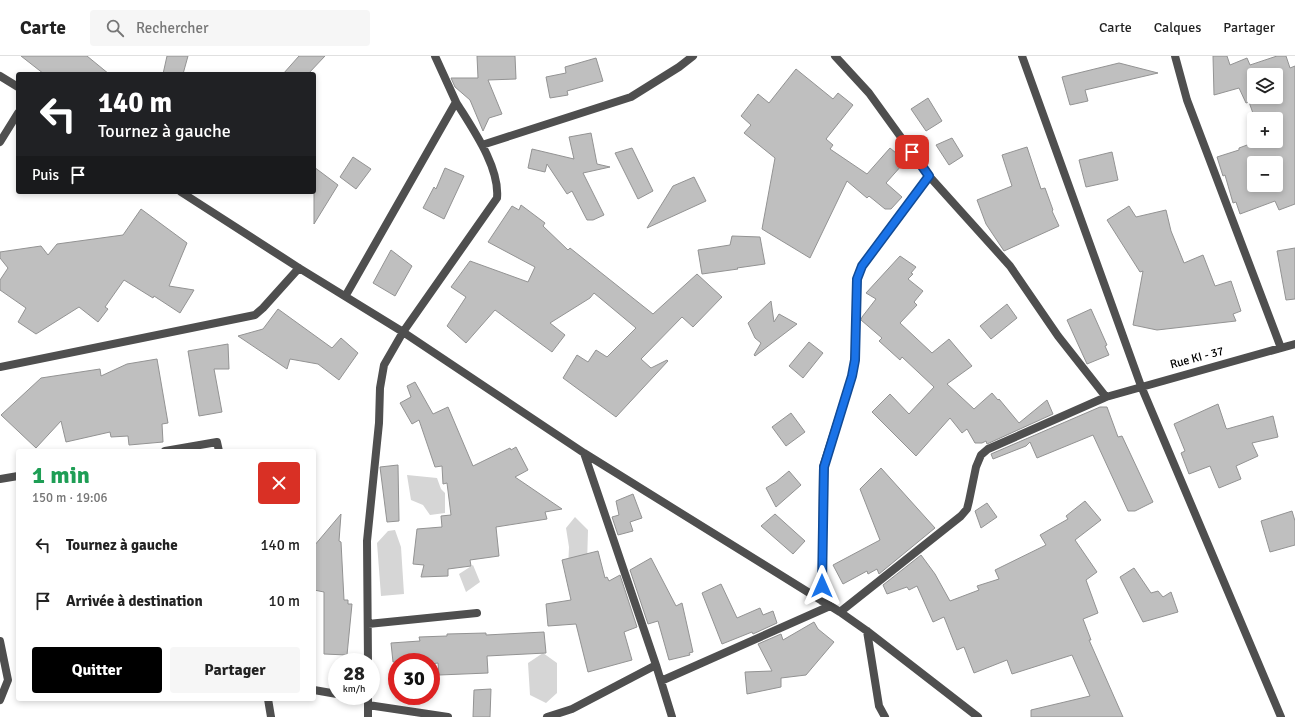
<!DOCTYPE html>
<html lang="fr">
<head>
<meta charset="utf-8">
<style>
  :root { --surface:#fff; --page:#f6f6f6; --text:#222; --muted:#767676; --line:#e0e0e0; --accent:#000 }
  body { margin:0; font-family:Signika,sans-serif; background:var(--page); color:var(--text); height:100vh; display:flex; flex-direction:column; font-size:15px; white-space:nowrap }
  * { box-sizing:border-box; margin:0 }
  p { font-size:13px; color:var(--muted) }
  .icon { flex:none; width:22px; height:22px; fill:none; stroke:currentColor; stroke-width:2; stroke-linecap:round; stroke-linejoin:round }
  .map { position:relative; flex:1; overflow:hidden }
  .side { position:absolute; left:16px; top:393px; width:300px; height:252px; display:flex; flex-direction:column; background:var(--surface); border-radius:4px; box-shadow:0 2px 6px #0003 }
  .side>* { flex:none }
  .guide { position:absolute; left:16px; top:16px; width:300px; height:122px; border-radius:4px; box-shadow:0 2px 6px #0003; background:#202124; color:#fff; overflow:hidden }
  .fabs { position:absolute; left:1247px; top:12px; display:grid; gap:8px }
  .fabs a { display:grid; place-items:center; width:36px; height:36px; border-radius:4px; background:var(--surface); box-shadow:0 2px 6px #0003; font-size:20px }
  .speed { position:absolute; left:328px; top:597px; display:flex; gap:8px; font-size:20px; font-weight:700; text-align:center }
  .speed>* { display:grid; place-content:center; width:52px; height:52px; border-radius:50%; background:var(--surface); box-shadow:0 2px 6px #0003; line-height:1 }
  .speed small { font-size:10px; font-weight:400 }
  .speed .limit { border:6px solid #d22; background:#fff; color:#111 }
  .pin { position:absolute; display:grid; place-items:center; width:34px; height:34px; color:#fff; margin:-17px; border-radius:8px; box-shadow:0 2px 6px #0006 }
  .me { position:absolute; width:44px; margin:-22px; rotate:0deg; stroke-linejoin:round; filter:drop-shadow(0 0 3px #0008) }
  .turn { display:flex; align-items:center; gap:14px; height:84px; padding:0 16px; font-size:18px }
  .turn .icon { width:52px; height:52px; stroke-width:2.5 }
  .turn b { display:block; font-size:28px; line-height:34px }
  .then { display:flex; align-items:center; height:38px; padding:0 16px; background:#0003; gap:8px; font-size:15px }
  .round { display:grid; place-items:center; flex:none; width:42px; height:42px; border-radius:4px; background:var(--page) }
  .overview { display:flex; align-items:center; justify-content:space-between; height:68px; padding:0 16px }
  h1 { font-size:24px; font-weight:700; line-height:30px; color:#1e9e55 }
  .button { display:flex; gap:8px; margin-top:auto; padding:8px 16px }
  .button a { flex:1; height:46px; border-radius:4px; background:var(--accent); color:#fff; font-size:16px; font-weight:700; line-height:46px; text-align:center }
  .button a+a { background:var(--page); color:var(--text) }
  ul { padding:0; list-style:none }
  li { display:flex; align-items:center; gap:12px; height:56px; padding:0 16px }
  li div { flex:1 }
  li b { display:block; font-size:15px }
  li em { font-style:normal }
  header { display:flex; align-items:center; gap:24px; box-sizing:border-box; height:56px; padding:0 20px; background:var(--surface); border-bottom:1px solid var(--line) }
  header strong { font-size:19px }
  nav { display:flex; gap:22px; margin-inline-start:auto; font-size:14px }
  .search { width:280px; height:36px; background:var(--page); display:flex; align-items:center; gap:10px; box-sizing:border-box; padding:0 14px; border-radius:4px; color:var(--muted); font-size:15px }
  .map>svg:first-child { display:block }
  .green { fill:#d6d6d6 }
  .building { fill:#bfbfbf; stroke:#939393; fill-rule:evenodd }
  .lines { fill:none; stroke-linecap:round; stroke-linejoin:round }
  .street { stroke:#4f4f4f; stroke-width:8 }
  .route-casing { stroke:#114b97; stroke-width:10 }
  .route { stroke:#1a73e8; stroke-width:7 }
  .labels { text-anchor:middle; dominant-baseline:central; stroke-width:3.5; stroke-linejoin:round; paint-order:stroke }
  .street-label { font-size:12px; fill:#000; stroke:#fff }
</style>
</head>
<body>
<header>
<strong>Carte</strong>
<div class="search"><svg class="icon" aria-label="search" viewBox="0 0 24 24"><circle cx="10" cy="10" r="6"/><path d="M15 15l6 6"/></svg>Rechercher</div>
<nav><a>Carte</a><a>Calques</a><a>Partager</a></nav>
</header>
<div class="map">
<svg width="1295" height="661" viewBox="0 0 1295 661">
  <rect width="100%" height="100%" fill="#fff"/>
  <!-- green -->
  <path class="green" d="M407 419 437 422 441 433 445 437V457L430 459 423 449 411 444Z
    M575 461 588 474 587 508 568 513 569 491 566 472Z
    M395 474 401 491 404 538 381 540 377 487 388 475Z
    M473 509 480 526 466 536 459 518Z
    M543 597 557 607V637L546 647 530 639 528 607Z"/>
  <!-- building -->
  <path class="building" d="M21 0H87L109 18H44Z
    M167 0H188L183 18H163Z
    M299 0H325L308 18H283Z
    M477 0H515L516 23 488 24 502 58 489 62 483 75 470 44 455 31 451 22H478Z
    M1213 0H1227L1230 9 1247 2 1250 9 1277 0H1286L1290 12 1295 10V148L1279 154 1275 145 1240 158 1236 146 1233 147 1225 119 1223 120 1217 101 1239 94V92L1258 85H1276V63H1255L1249 46 1246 47 1239 32 1214 39ZM1254 19H1276V41H1254ZM1254 107H1276V129H1254Z
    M596 2 603 25 567 35 568 39 550 42 546 21 566 17 565 11Z
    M1119 7 1158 17 1085 34 1088 45 1070 49 1062 21Z
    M796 13 833 43 838 37 853 49 826 83 833 89 830 93 867 118 890 92 902 102V109L886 127 902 141 891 153H885L869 140 867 142 847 125 810 202 762 173 775 102 744 77 751 69 741 60 758 38 769 47Z
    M928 42 942 65 926 75 911 53Z
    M591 77 597 108 610 111 583 117 604 159 593 164H587L572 135 567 138 547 108 545 116 528 112 532 93 574 103 569 81Z
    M952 82 963 100 949 109 936 89Z
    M1027 91 1041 133 1045 132 1053 154 1052 155 1059 170 1004 195 986 168 977 144 1012 130 1002 99Z
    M632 92 653 135 638 143 615 97Z
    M1112 96 1118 124 1086 131 1079 104Z
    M353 101 371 113 356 133 340 121Z
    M314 111 338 129 314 168Z
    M445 112 464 120 444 163 423 152 434 131 436 133Z
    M694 121 706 145 647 172 673 130Z
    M521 149 545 167 543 170 568 194 570 192 653 258 697 218 722 241 693 271 682 261 641 303 651 312 667 304 668 305 616 361 563 322 577 299 588 306 596 294 607 301 636 272 594 237 590 242 550 267 565 279 552 296 495 254 466 287 447 270 466 241 451 231 470 205 528 226 535 211 488 186 512 150 519 154Z
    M1129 150 1136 161 1166 154 1171 175 1184 207 1203 199 1215 230 1231 225 1241 255 1233 258 1236 265 1157 274 1133 269 1143 215 1140 216 1107 164Z
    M141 153 187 187 169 230 194 234 180 257 154 240 153 242 124 224 105 251 108 253 98 266 79 251 36 278 18 266 26 252 0 234V224L8 212 0 202V196L41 190 48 199 57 188 123 179Z
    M732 180 760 181 765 208 737 212 738 213 702 218 698 194 730 189Z
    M1295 192V243L1286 244 1277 195Z
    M391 194 412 210 395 240 373 227Z
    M900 200 916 211 911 217 913 218 908 223 923 235 914 246 917 249 900 267 932 297 949 283 972 310 947 328 974 353 992 337 998 344 999 343 1019 367 1047 344 1053 358 987 388 986 385 982 387H975L967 373 962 377 950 362 916 400 872 356 890 338 909 358 934 331 902 301 900 304 879 285 882 282 861 264 862 261 876 243 866 237Z
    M771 245 774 266 779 258 797 268 755 300 754 299 761 287 755 282 748 267Z
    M1007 248 1017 262 991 283 980 270Z
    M278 253 332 292 341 282 358 297 339 324 318 308 290 303 287 313 238 280 263 273Z
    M1091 253 1107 289 1105 290 1109 299 1087 308 1067 264Z
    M809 286 823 297 803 322 789 310Z
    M228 288 229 313H214L222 356 199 360 188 295Z
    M157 303 168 367 162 368 163 386 129 389 128 380 111 381 110 376 66 386 61 365 36 392 1 359 41 322 100 313 101 320 127 308Z
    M415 326 433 358 448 351 473 410 510 392 511 394 516 391 528 414 515 421 562 453 545 456 547 463 496 471 499 500 470 504 471 510 448 513V520L421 521 424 509 413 508 417 473 442 471 441 460 451 459 447 427 443 428 442 410 435 411 419 364 412 368 400 347 411 341 407 330Z
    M1218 348 1226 372 1227 373 1273 360 1278 381 1252 387 1258 400 1236 410 1241 423 1219 432 1210 410 1189 418 1181 397 1185 395 1174 368Z
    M1100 351H1107L1118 381 1122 380 1153 446 1135 455H1128L1093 379 1037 402 1030 386 1026 390 993 403 991 398Z
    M791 357 805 376 786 390 772 371Z
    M398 409 399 465 387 466 380 411Z
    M881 412 935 472 879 518 877 513 868 518 867 515 843 528 833 509 880 484 860 433Z
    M789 415 801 429 776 451 766 432 776 426Z
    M633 438 642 462 630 466 633 475 618 479 612 461 619 459 616 445Z
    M1085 445 1101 464 1075 484 1097 516 1086 524 1098 557 1083 563 1091 584H1089L1123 661H1031V654L1090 640 1072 599 1012 618 1007 604 974 617 964 591 957 594 944 561 933 566 917 530 909 534 907 531 887 538 883 529 921 499 935 518 950 545 979 534 977 530 999 523 995 514 1046 489 1040 479 1068 463 1066 460Z
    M987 447 997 461 981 472 975 455Z
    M1292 455 1295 465V489L1270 496 1261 465Z
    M341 458 339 485 341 486 344 544H348V548H352L347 599 324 598V536L314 534V490Z
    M775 458 805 485 793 498 761 470Z
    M598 495 605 522 607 521 609 525 620 519 637 571 624 576 632 604 588 616 576 568 548 570 546 548 571 544 562 504Z
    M651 502 676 550 682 547 693 596 689 597 690 599 669 604 658 565 648 568 630 514Z
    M1134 512 1151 537 1158 535 1163 541 1171 536 1178 556 1143 566 1120 521Z
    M721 528 737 562 760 552 763 559 773 555 777 567 753 578 752 576 722 588 702 537Z
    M814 566 818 573 834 586 806 619 781 622V631L747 638 745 616 772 615 758 588 781 578 783 584Z
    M544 576 546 597 487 600 488 617 439 619 438 607 431 608V606H393L391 587 420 585 419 581 447 580V578L486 577V579Z
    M491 633 490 661H473L474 634Z"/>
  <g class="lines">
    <!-- street -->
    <path class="street" d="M435 0 456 46
      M835 0 869 37 929 120 1010 210 1058 280 1106 341
      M1022 0 1141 330 1281 661
      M1175 0 1187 44 1281 292
      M0 20 18 31
      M0 86 18 57
      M482 89 631 41 679 11 693 0
      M181 136 299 212 403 276 584 397 840 556 867 575 978 661
      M346 239 456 46C472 72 500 111 497 142L403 276 384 309 380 332 379 367 367 485 368 606
      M0 311 255 259 263 252 299 212
      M165 395 217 386 219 395
      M584 397 656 609 672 661
      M0 423 18 420
      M822 545 823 411 852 320 855 304 857 223 862 210 929 120
      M840 556 961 460 967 453 969 445 976 411 981 399 988 393 1106 341 1295 288
      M368 568 477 557
      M867 575 879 650 885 661
      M0 585 8 624 0 644
      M661 625 830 550
      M314 634 337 638
      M354 640 368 642
      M268 643 271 661
      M368 649 448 661
      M368 661V640
      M547 661 572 653 656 609"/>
  </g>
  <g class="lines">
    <!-- route casing -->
    <g class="route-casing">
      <path id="route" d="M822 530 824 411 852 320 855 304 857 223 862 210 929 120 912 96"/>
    </g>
    <!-- route -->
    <use href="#route" class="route"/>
  </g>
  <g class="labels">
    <!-- street labels -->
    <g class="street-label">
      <text transform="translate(1197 302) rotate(-15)">Rue KI - 37</text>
    </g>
  </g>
</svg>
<div class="fabs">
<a><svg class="icon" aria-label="layers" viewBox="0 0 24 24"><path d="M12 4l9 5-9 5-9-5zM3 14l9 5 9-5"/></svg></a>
<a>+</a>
<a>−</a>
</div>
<div class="speed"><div>28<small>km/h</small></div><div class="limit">30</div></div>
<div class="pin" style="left:912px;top:96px;background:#d93025"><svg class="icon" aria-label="arrive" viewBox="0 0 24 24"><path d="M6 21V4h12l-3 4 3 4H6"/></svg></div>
<svg class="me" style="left:822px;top:530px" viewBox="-20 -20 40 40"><path d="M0-17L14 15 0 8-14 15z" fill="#1a73e8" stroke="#fff" stroke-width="4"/></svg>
<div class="guide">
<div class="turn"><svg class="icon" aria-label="left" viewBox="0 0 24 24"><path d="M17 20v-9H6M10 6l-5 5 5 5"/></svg><div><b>140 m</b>Tournez à gauche</div></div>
<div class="then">Puis<svg class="icon" aria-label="arrive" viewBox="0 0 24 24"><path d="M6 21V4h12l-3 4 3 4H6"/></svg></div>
</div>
<section class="side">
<div class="overview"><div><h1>1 min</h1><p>150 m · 19:06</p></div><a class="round" style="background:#d93025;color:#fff"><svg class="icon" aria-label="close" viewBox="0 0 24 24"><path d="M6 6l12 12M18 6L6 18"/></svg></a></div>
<ul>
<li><svg class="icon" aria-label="left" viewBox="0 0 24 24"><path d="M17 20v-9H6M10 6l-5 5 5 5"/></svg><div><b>Tournez à gauche</b></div><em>140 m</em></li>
<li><svg class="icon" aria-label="arrive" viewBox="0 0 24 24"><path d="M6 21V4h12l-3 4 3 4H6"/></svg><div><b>Arrivée à destination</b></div><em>10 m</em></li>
</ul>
<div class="button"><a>Quitter</a><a>Partager</a></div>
</section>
</div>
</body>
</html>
